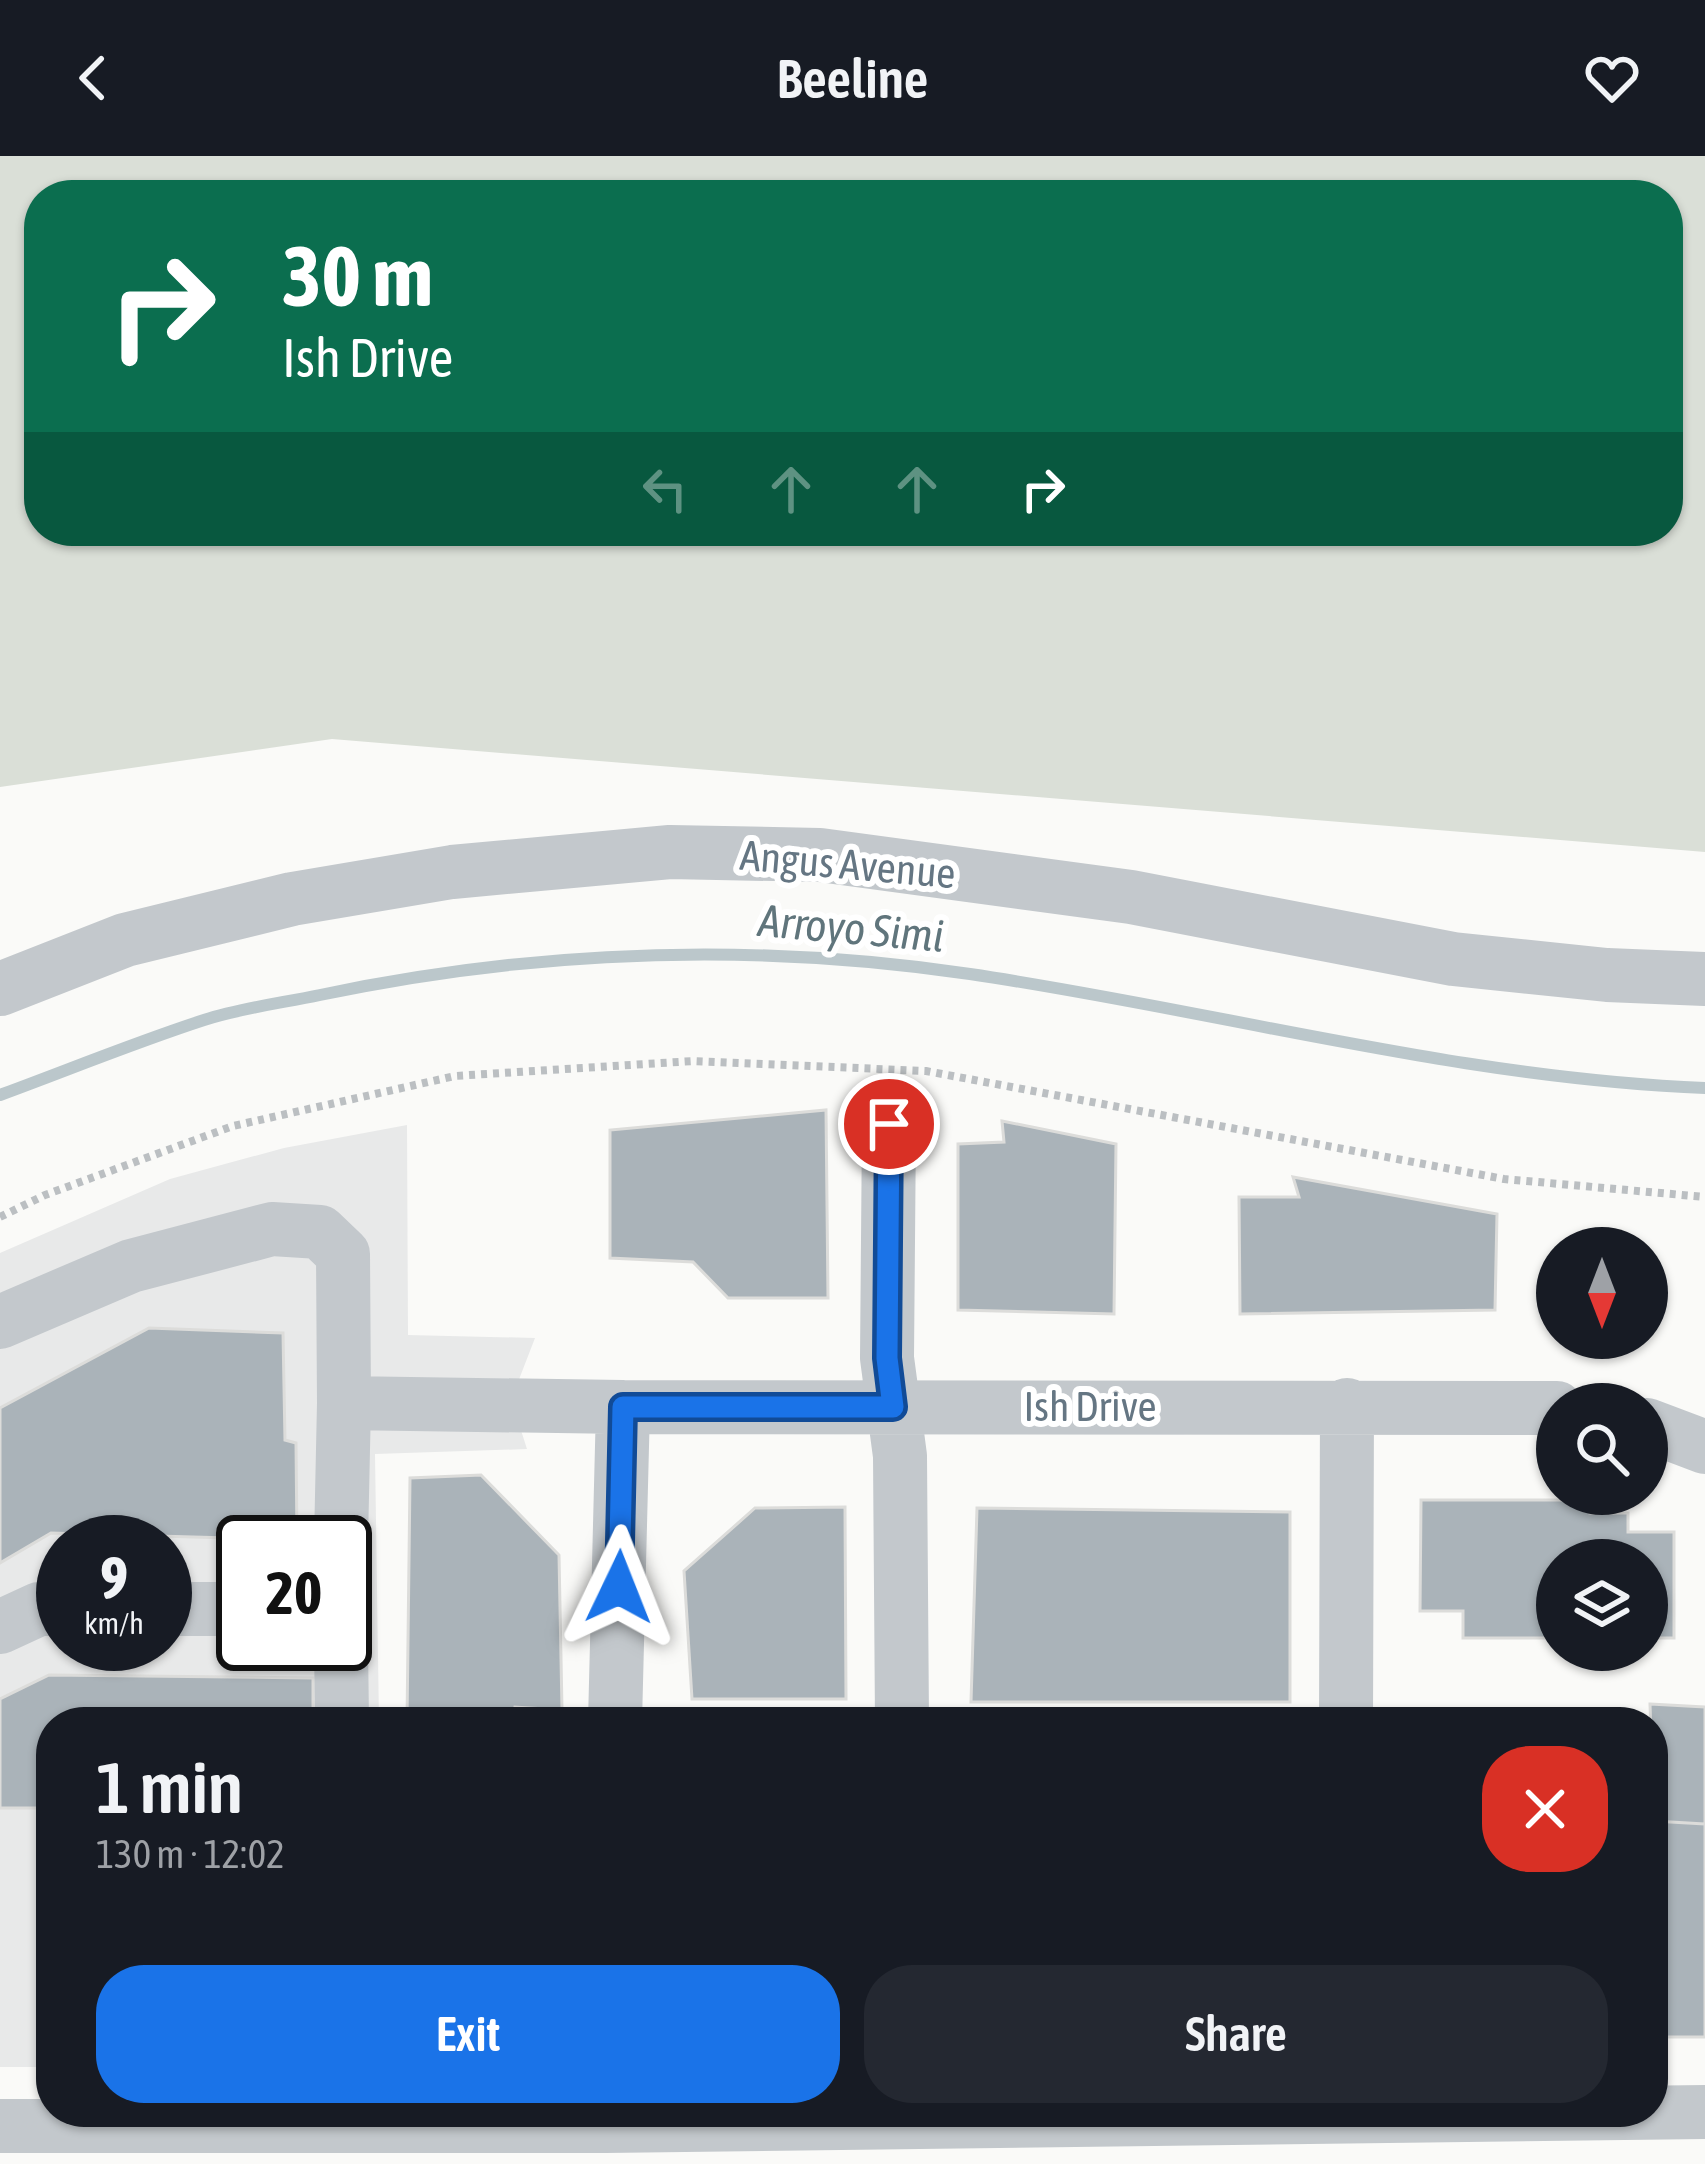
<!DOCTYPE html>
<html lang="en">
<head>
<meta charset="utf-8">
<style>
  :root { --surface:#171b24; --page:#242831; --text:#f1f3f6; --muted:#9ea1a6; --accent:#1a73e8 }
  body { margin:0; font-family:"Asap Condensed",sans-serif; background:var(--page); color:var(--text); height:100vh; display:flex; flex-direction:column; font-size:45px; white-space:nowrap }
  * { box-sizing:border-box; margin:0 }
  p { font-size:39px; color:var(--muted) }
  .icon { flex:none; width:66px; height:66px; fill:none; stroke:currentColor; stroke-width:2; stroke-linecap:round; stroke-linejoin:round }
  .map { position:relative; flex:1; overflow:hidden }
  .panel { position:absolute; left:36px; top:1551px; width:1632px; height:420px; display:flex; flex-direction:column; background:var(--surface); border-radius:48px; box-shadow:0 3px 9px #0004 }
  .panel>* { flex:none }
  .guide { position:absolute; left:24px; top:24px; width:1659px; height:366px; border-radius:48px; box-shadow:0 3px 9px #0004; background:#0b6e4f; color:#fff; overflow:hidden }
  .needle { width:78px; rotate:180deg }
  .tools { position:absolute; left:1536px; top:1071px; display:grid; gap:24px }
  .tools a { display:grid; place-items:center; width:132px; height:132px; border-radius:50%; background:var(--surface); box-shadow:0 3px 9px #0004; font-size:60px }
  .speed { position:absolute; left:36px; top:1359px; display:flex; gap:24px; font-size:60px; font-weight:700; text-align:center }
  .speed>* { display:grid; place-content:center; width:156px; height:156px; border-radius:50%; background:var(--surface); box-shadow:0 3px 9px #0004; line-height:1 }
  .speed small { font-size:30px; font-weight:400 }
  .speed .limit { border:6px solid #111; border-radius:18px; background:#fff; color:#111 }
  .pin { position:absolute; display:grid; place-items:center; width:102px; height:102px; color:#fff; margin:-51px; border:6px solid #fff; border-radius:50%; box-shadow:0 3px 12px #0007 }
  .me { position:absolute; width:132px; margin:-66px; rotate:2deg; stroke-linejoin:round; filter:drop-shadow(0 0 9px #0008) }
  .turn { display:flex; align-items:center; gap:42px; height:252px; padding:0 60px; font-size:54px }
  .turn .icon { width:156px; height:156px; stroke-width:2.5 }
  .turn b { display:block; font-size:84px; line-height:102px }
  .lanes { display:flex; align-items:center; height:114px; padding:0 60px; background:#0003; justify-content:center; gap:60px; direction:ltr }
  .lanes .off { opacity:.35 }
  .round { display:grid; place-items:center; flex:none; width:126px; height:126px; border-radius:48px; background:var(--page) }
  .head { display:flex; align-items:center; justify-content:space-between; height:204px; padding:0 60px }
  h1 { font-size:72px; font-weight:600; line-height:90px }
  .cta { display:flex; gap:24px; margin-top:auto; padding:24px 60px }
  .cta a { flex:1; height:138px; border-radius:48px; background:var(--accent); color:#fff; font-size:48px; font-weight:600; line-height:138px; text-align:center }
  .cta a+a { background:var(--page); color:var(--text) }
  header { display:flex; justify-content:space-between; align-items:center; height:156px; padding:0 60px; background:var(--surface); font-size:54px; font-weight:600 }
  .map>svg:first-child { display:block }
  .built { fill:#e8e9e9; fill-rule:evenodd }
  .green { fill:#dadfd7; fill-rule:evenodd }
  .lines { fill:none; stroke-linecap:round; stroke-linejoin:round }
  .stream { stroke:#bbc7cb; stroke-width:12 }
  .building { fill:#aab3b9; stroke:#dcdcda; stroke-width:3 }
  .path { stroke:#bbbfc2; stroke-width:8; stroke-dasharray:6 6; stroke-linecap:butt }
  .minor { stroke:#c3c8cc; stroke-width:54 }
  .route-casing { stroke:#114b97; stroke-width:30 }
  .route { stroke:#1a73e8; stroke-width:21 }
  .labels { text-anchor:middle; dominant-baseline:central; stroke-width:12; stroke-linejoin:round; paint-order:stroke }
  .street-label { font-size:42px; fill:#657683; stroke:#fff }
  .water-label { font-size:45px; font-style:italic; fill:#60757c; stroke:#fff }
</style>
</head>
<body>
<header><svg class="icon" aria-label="back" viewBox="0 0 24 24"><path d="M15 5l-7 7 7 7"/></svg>Beeline<svg class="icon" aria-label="heart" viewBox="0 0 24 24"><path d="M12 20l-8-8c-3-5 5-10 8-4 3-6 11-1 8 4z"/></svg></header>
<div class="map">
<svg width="1705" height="2008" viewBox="0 0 1705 2008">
  <rect width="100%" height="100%" fill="#fafaf8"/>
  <!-- built -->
  <path class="built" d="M407 969 408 1179 535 1182 518 1226V1265L527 1293 375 1298 379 1566H51V1911H0V1097L170 1023 284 992ZM63 1386H165V1488H63ZM243 1386H345V1488H243Z"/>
  <!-- green -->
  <path class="green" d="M0 0H1705V696L332 583 0 631ZM39 39H1668V375H39Z"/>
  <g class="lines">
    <!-- stream -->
    <path class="stream" d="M0 939C68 914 136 886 204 864 241 852 282 847 320 839 534 794 753 786 970 818 1215 854 1456 922 1705 932"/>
  </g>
  <!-- building -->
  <path class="building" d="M826 954 828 1142H728L693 1106 610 1102V974Z
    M1002 965 1116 988 1114 1158 958 1154V988L1004 986Z
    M1293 1021 1497 1058 1495 1154 1240 1158 1239 1041H1299Z
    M149 1172 283 1177 285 1284 296 1287 297 1384 51 1377 0 1407V1252Z
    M481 1319 559 1399 562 1554 515 1551 514 1566H407L410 1322Z
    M1421 1344H1590V1357H1628V1376H1674V1482H1647V1404H1557V1482H1463V1455H1420Z
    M845 1351 846 1543H692L684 1415 755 1352Z
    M977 1352 1290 1356V1546H971Z
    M49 1519 313 1522V1566H51V1652H0V1543Z
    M1650 1548 1705 1551V1668L1654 1665Z
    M1654 1665 1705 1668V1881H1653Z"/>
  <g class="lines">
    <!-- path -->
    <path class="path" d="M0 1061 45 1039 233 970 455 920 693 905 926 915 1504 1023 1705 1041"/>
    <!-- minor -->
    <path class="minor" d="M0 833 125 784 292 743 452 716 670 696 820 699 1131 741 1453 803 1607 819 1705 823
      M889 968 887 1202 900 1300 902 1566
      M0 1166 131 1110 272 1073 320 1076 343 1098 344 1247 623 1251 1557 1252
      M1647 1269 1705 1291
      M341 1386 344 1247
      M165 1453H243
      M0 1471 39 1453H63
      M341 1488 342 1566
      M615 1566 623 1251
      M1346 1566 1347 1249
      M0 1970H606L1705 1956"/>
  </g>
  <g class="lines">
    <!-- route casing -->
    <g class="route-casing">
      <path id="route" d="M619 1431 623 1251H893L887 1202 889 968"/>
    </g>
    <!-- route -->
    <use href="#route" class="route"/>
  </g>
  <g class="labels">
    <!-- street labels -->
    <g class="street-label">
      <text transform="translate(848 708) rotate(5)">Angus Avenue</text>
      <text x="1090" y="1250">Ish Drive</text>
    </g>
    <!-- water labels -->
    <g class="water-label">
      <text transform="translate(851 772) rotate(5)">Arroyo Simi</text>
    </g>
  </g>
</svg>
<div class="tools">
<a><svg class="needle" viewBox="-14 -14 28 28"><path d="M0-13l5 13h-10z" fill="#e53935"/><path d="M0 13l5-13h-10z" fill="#9ea1a6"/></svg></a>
<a><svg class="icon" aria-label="search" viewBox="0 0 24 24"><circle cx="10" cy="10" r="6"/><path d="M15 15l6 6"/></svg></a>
<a><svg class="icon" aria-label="layers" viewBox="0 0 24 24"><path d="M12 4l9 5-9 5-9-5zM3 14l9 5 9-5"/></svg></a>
</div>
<div class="speed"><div>9<small>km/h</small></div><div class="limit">20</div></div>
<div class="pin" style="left:889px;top:968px;background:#d93025"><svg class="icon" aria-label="arrive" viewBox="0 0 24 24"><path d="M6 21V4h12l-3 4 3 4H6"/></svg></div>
<svg class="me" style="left:619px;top:1431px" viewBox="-20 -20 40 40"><path d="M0-17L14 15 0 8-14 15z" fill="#1a73e8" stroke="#fff" stroke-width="4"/></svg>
<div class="guide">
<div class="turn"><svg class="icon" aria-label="right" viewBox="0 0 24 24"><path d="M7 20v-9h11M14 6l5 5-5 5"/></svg><div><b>30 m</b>Ish Drive</div></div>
<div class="lanes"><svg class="icon off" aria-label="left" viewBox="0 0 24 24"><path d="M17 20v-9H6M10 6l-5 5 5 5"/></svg><svg class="icon off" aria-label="ahead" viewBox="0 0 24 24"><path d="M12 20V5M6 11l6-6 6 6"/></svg><svg class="icon off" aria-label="ahead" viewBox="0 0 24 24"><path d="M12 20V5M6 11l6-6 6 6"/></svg><svg class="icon" aria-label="right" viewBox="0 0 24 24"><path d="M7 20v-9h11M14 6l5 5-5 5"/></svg></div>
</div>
<section class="panel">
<div class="head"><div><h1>1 min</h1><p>130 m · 12:02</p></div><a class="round" style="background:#d93025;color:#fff"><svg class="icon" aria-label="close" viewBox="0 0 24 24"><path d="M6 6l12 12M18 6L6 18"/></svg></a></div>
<div class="cta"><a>Exit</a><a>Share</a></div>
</section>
</div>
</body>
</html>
